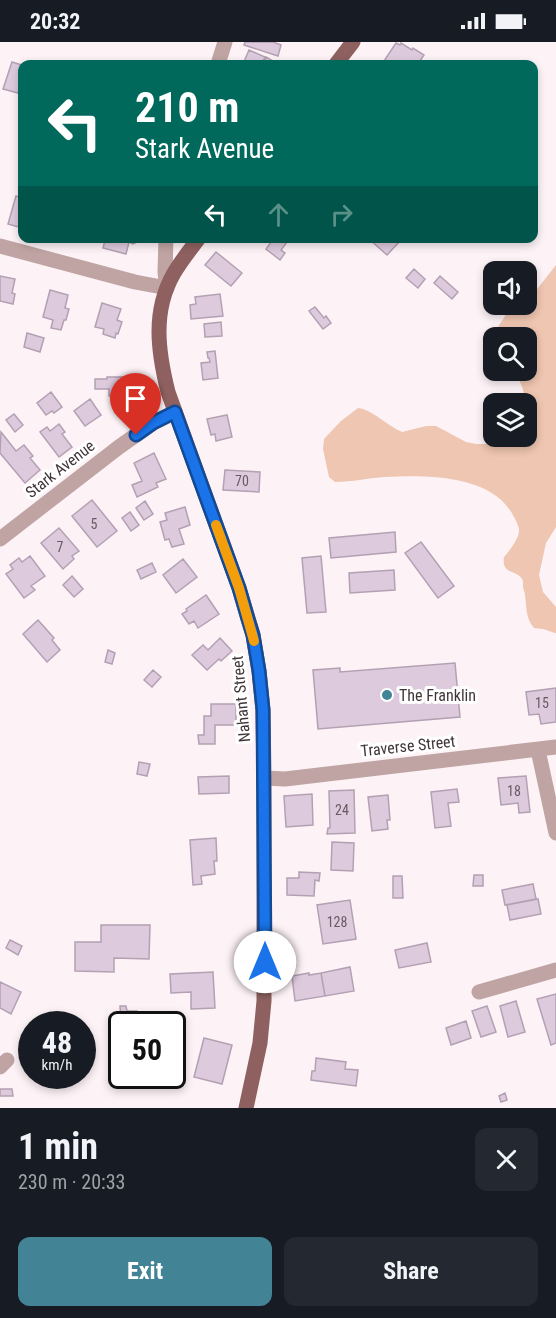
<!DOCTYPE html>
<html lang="en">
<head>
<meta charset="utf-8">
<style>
  :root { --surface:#171b24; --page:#242831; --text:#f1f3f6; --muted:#9ea1a6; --accent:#428396 }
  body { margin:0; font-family:"Roboto Condensed",sans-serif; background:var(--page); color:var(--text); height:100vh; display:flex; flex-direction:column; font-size:22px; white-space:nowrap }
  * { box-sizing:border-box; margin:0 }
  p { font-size:20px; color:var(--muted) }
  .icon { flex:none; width:33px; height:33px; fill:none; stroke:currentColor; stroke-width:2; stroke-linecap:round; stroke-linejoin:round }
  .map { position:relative; height:1066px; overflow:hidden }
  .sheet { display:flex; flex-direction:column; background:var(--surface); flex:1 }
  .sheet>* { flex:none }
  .top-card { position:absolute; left:18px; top:18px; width:520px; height:183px; border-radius:12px; box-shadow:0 3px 9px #0003; background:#00695c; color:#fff; overflow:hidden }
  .buttons { position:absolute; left:483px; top:219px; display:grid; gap:12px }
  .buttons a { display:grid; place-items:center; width:54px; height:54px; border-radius:12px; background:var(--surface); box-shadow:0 3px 9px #0003; font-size:30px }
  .speed { position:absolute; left:18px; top:969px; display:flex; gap:12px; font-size:30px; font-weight:700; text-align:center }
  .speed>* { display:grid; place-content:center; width:78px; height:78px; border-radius:50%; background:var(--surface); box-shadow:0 3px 9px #0003; line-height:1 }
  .speed small { font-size:15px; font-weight:400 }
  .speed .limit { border:3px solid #111; border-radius:9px; background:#fff; color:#111 }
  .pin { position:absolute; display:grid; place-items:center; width:51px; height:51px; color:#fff; margin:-62px -26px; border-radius:50% 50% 50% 0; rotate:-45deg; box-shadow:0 0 6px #0007 }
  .pin .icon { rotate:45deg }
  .me { position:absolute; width:66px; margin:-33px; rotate:0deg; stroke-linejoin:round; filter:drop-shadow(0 0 4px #0008) }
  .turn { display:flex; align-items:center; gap:21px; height:126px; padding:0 18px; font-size:27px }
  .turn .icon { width:78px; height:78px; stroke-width:2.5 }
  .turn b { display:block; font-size:42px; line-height:51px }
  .lanes { display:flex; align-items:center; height:57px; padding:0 18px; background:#0003; justify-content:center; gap:30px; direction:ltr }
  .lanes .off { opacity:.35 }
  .round { display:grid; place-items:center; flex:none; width:63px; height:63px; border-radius:12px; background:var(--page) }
  .head { display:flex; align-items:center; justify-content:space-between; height:102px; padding:0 18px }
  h1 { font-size:36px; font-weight:700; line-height:45px }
  .action { display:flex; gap:12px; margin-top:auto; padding:12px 18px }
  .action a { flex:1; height:69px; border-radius:12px; background:var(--accent); color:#fff; font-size:24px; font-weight:700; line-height:69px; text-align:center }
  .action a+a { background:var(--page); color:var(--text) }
  .status { display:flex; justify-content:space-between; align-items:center; height:42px; padding:0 30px; background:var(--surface); direction:ltr }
  .status svg { height:16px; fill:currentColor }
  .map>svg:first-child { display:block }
  .green { fill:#efc6b1 }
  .building { fill:#decadd; stroke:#b4a0b3; stroke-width:1.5 }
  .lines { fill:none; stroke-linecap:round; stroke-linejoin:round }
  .minor { stroke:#bfa4a3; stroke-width:15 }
  .major { stroke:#8e6160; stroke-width:15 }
  .route-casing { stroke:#114b97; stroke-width:15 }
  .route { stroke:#1a73e8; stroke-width:10 }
  .slow { stroke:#f59e0b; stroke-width:10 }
  .poi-dot { fill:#428396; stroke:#fff; stroke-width:2 }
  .labels { text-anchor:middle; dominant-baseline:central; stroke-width:6; stroke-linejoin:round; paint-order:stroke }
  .number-label { font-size:14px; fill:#685a62 }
  .street-label { font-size:16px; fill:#403539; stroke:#fff }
  .poi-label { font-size:16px; fill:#403539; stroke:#fff; text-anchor:start }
</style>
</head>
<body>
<div class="status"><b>20:32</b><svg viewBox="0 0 49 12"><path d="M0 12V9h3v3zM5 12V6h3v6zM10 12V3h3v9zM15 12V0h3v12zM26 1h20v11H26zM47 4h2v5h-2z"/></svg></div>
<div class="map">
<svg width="556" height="1066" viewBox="0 0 556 1066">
  <rect width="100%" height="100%" fill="#fdf2f6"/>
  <!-- green -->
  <path class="green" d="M556 223V485L546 501 539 533 543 550 556 565V591H555L543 587 534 586C525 575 527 566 525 553 525 550 523 547 523 544 523 542 523 541 523 539 519 527 501 534 504 515 509 509 520 496 519 487 518 483 516 478 514 475 493 432 426 433 385 435 368 436 352 440 335 440L329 435 323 407 324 397 341 379 358 366C373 368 386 383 402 390L426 384H436L466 400 477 402H491L502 399 511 395 526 394C526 367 529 353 514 329L526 328V296H494L493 303 489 299 512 263 526 262 527 254 528 255 534 251Z"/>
  <!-- building -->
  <path class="building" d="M245 0H273L281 3 278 14 244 3Z
    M396 1 400 3 401 1 412 8 413 6 424 13 418 22H382Z
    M249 8 265 15 261 22H243Z
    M266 15 273 19 272 22 264 20Z
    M12 20 22 23V36L18 51 3 47Z
    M16 154 22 156V186L8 182Z
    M111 196H138L137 200 133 202 129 200 126 212 103 206 105 198 110 200Z
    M274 196H290L281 208 285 211 280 218 266 207Z
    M368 196H399L401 198 387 213Z
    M216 210 242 231 231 244 205 223Z
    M414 227 425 237 418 246 406 236Z
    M0 234 15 237 12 251 15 252 13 262 0 259Z
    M440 234 458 250 452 257 434 241Z
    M50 248 68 253 65 266 69 267 66 278H64L61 288 51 286 53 278 43 275Z
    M220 252 223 274 191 277 190 263 196 262 195 255Z
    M102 261 121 267 117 278 122 280 118 292 116 291 115 296 103 292 104 287 95 285Z
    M315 265 324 276 326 274 331 281 323 287 309 269Z
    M221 280 222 294 205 295 204 282Z
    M27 291 44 296 40 310 24 305Z
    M215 309 218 336 203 338 201 321 210 320 209 316H208L207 310Z
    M107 335H135V354H109V347H95V337H107Z
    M51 350 62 365 54 371 52 369 46 373 37 361Z
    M90 357 101 373 85 384 74 369Z
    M14 372 23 383 15 390 6 378Z
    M227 373 232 395 216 399 215 392 211 393 207 377Z
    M59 382 65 390 62 392 72 405 59 415 40 390 47 385 50 389Z
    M1 390 16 409 24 403 33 414 30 416 40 428 25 441 0 411Z
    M154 411 166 437 156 441 158 445 137 455 132 443 142 439 134 421Z
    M225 428 260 430 259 450 223 448Z
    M92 458 117 489 97 505 72 474Z
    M145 459 153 472 144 478 136 466Z
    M185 465 190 483 179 487 184 502 172 505 169 497 165 498 160 480 167 478 165 471Z
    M130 470 139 483 131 489 122 476Z
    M59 486 79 509 72 514 74 517 63 527 41 501Z
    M395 490 396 510 331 516 329 496Z
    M421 500 454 544 438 556 405 511Z
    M30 514 45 534 31 544 35 548 24 556 6 532 13 527 10 523 19 516 22 520Z
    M321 514 326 570 307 571 302 516Z
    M183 517 197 535 176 551 163 533Z
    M152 521 156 530 141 537 137 528Z
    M394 528 395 548 350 551 349 531Z
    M72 534 83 547 74 555 63 543Z
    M206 553 219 572 198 586 194 579 189 582 182 572 187 569 186 567Z
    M38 578 54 596 52 598 60 608 47 620 23 592Z
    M220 596 232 609 221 619 219 617 207 628 192 613 203 603 208 608Z
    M108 608 115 611 112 622 105 620Z
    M455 621 460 675 318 687 313 628 340 626V630Z
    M153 628 161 635 152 645 144 638Z
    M556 646V680L541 682 539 672 529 673 526 650Z
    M211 662H236V683H215V702H199L198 693H204V674H211Z
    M139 720 150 722 147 734 137 732Z
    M229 734V751L199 752 198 735Z
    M526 734 530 770 519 771 518 761 501 763 498 736Z
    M457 747 459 760 448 761 451 784 435 786 431 750Z
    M354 748 355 791 327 792 328 786H330L329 749Z
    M312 752 313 783 286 785 284 754Z
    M388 753 390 778H387L388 787 372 789 368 755Z
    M216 796 217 819H214L215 832 201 834 202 842 193 843 190 798Z
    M332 800 354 801 353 829 331 828Z
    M299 830 320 831 319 839 315 838 314 854 287 853V836H299Z
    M474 833H483V844H473Z
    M393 834H402L403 856H393Z
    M533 842 536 857 505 863 502 848Z
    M538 857 541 872 510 878 507 863Z
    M350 858 356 897 323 902 317 863Z
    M101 883H150L149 917 114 916V930L75 929V900H101Z
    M10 898 22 904 18 913 6 906Z
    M427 901 431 920 399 926 395 908Z
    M350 925 354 949 325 954 321 931Z
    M213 930 215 966 191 967V950L171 951 170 932Z
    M309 931V933L321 931 325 954 295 959 292 934Z
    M0 940 21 950 11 972 0 966Z
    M556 952V1001L551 1003 537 957Z
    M516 959 525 990 508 995 500 964Z
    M120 964H126L127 969H137L138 979 121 980Z
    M487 964 496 990 481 995 472 969Z
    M48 972 55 982H32V988L29 984Z
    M466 979 471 996 451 1003 446 986Z
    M204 996 232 1003 222 1042 194 1035Z
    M316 1016 346 1020 345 1027 358 1028 356 1044 311 1038 312 1029H315Z
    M0 1047H12L13 1054H0Z
    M505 1051 507 1058 501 1060 499 1054Z"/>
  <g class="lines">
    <!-- minor -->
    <path class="minor" d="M218 22 225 0
      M0 204 135 240 167 246 165 230 166 196
      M0 497 119 405 153 381 175 370
      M538 708 556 791
      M264 736 285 737 556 705
      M479 950 556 928
      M0 1025 7 1018"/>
    <!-- major -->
    <path class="major" d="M336 22 353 0
      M199 196C190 208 181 219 174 231 152 269 158 310 168 350L239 546 253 593 259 629 263 668 264 736V959L260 1001 246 1066"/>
  </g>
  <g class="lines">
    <!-- route casing -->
    <g class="route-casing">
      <path id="route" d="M136 393 153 381 175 370 239 546 248 577 253 593 259 629 263 668 265 920"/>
    </g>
    <!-- route -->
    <use href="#route" class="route"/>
    <!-- slow -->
    <path class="slow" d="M216 483 239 546 254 599"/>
  </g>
  <!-- markers -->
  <circle class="poi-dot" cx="387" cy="653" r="6"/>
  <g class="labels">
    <!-- number labels -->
    <g class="number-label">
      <text x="242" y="439">70</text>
      <text x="94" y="482">5</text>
      <text x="60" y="505">7</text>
      <text x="542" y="661">15</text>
      <text x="514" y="749">18</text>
      <text x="342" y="768">24</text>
      <text x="337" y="880">128</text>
    </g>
    <!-- street labels -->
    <g class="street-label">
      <text transform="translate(60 427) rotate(-38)">Stark Avenue</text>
      <text transform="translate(241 657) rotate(-95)">Nahant Street</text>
      <text transform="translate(408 704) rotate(-6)">Traverse Street</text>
    </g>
    <!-- poi labels -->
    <g class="poi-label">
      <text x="399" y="653">The Franklin</text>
    </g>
  </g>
</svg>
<div class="buttons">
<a><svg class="icon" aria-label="sound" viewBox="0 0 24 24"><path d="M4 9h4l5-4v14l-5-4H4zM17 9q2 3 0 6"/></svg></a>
<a><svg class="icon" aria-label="search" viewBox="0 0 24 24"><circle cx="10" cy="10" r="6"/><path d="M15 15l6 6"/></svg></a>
<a><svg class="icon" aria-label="layers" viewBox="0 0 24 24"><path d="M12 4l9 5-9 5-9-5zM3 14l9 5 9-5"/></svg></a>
</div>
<div class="speed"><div>48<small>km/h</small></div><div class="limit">50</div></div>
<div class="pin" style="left:136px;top:393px;background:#d93025"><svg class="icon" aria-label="arrive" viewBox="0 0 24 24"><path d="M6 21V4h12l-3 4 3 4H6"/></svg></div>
<svg class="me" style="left:265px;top:920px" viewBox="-20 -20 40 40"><circle r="19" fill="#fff"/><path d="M0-13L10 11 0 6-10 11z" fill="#1a73e8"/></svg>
<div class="top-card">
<div class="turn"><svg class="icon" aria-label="left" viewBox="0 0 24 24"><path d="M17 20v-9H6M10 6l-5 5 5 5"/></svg><div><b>210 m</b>Stark Avenue</div></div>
<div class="lanes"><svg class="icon" aria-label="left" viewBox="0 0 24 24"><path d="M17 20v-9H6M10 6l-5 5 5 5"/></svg><svg class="icon off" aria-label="ahead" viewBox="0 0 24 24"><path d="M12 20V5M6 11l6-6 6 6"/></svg><svg class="icon off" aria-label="right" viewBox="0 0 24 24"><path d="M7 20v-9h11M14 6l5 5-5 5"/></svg></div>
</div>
</div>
<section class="sheet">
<div class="head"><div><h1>1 min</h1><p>230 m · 20:33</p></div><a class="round"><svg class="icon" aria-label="close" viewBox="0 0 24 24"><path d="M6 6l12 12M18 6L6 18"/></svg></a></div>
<div class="action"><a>Exit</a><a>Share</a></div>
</section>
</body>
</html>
